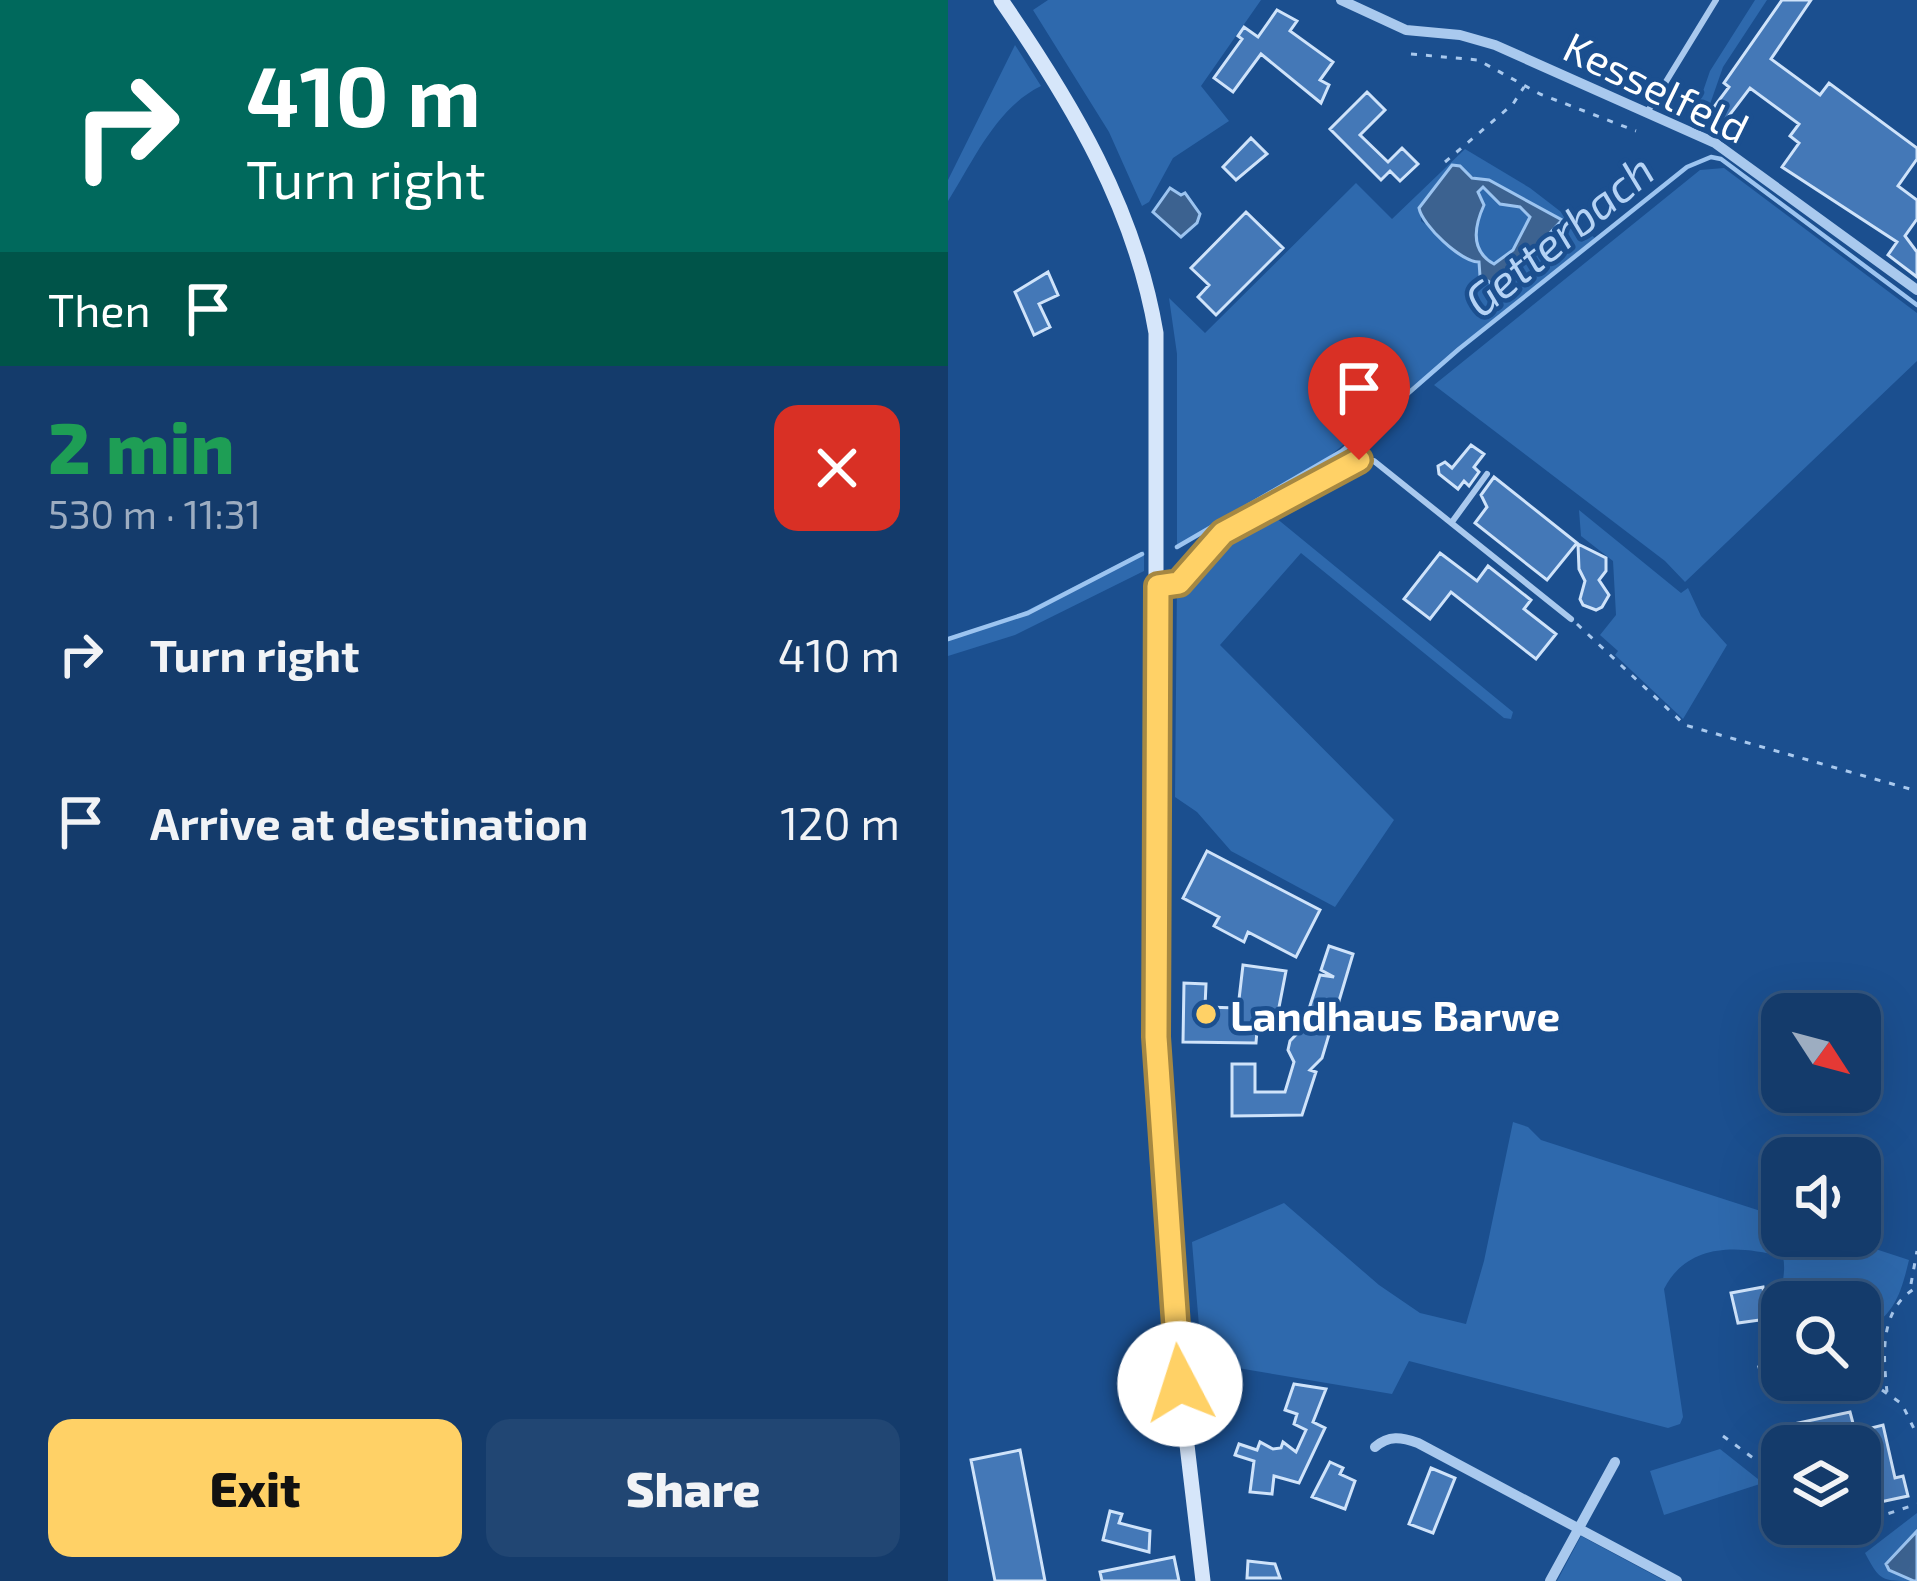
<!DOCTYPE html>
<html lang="en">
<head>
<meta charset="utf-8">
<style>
  :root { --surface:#143b6b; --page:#214673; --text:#f1f3f6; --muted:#9dadc1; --line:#33557e; --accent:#ffd166 }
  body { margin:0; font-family:"Exo 2",sans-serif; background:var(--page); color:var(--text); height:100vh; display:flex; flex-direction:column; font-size:45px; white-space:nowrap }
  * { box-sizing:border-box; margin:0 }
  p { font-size:39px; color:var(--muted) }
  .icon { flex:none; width:66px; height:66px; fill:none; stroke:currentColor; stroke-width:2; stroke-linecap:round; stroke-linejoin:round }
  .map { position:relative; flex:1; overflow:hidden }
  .drawer { display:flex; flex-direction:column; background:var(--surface); width:948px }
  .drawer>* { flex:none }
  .guide { background:#00695c; color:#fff; overflow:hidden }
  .needle { width:78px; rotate:126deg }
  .tools { position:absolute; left:813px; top:993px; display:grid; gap:24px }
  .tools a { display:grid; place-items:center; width:120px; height:120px; border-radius:24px; background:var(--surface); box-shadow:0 12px 48px #0002,0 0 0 3px var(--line); font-size:60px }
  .pin { position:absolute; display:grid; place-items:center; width:102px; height:102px; color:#fff; margin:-123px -51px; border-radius:50% 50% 50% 0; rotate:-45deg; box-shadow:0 0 12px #0007 }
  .pin .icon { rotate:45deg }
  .me { position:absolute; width:132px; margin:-66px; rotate:355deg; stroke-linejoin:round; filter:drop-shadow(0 0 9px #0008) }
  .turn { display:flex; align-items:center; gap:42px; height:252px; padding:0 48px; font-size:54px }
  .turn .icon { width:156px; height:156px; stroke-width:2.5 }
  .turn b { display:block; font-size:84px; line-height:102px }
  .then { display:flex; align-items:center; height:114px; padding:0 48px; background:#0003; gap:24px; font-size:45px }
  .round { display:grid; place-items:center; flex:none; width:126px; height:126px; border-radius:24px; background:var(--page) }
  .summary { display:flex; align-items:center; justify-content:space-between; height:204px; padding:0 48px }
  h1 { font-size:72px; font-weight:800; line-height:90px; color:#1e9e55 }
  .primary-button { display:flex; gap:24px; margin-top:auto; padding:24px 48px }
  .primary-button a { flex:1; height:138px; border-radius:24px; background:var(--accent); color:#111; font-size:48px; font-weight:800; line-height:138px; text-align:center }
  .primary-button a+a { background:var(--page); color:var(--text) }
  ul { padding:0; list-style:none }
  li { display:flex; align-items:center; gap:36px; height:168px; padding:0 48px }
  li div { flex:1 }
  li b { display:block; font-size:45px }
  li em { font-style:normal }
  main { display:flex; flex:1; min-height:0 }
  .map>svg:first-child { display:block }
  .green { fill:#2e69ad; fill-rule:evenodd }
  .water { fill:#3c6290; stroke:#9cc4f0; stroke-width:3; fill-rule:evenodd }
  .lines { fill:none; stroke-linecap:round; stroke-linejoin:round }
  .stream { stroke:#9cc4f0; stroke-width:4.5 }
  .building { fill:#4478b7; stroke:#cfe3fa; stroke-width:3 }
  .path { stroke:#a9c9ee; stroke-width:3; stroke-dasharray:6 9; stroke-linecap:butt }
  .service { stroke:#a9c9ee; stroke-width:6 }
  .minor { stroke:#a9c9ee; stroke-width:10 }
  .secondary { stroke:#d6e6fa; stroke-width:15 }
  .route-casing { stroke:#a68842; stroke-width:30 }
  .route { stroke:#ffd166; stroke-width:21 }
  .poi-dot { fill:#ffd166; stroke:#1b4f8f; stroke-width:4.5 }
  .labels { text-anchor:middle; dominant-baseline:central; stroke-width:9; stroke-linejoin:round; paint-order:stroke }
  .street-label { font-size:42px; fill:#fff; stroke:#1b4f8f }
  .poi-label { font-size:42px; font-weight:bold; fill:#fff; stroke:#1b4f8f; text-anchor:start }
  .water-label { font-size:45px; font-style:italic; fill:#b5d3f5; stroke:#1b4f8f }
</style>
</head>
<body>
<main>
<section class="drawer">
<div class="guide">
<div class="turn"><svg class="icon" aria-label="right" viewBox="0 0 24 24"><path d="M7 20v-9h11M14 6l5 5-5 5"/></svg><div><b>410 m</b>Turn right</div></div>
<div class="then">Then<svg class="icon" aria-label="arrive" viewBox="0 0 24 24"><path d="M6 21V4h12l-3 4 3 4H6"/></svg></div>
</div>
<div class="summary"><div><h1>2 min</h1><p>530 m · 11:31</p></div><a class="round" style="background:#d93025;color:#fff"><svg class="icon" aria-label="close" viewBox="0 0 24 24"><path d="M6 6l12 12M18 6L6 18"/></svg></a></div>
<ul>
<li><svg class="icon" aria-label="right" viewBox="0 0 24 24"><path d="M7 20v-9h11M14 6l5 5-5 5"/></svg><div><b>Turn right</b></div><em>410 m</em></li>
<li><svg class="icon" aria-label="arrive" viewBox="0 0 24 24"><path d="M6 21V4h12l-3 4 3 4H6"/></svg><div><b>Arrive at destination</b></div><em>120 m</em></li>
</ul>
<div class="primary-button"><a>Exit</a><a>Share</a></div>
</section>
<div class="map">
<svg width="969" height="1581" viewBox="0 0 969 1581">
  <rect width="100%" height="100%" fill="#1b4f8f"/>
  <!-- green -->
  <path class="green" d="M100 0H313L253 86 281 121 225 158 201 202 194 206 161 132 85 10Z
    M807 0H819L775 67 753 130 743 126 762 71Z
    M67 45 93 86C48 108 26 160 0 201V180Z
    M517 149 582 188 647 238 378 459 229 545V354L221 298 257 333 408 183 444 219ZM515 172 563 192 606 228 555 285 530 271 532 262 473 221V214Z
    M776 168 969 313V361L737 582 717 561 486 385 752 170Z
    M535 187 580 211 582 217 565 250 546 264C521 250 525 228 536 205L530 191Z
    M631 510 733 593 740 588 753 616 779 645 735 719 667 655 670 651 652 635 668 615 665 561 633 536Z
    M322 513 565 712 563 719 556 718 353 553 272 645 446 820 387 907 283 851 249 812 227 797 229 582 270 541Z
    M196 551V571L67 635 0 656V637L70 615Z
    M565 1122 580 1127 593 1140 834 1218V1236H888L961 1260C953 1293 946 1319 912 1331V1302L867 1298 834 1302V1323C826 1300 840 1279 835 1257 791 1245 740 1242 716 1289L735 1417 732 1424 720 1428 461 1361 444 1394 254 1362 244 1242 336 1203 431 1285 472 1313 518 1324 536 1261Z
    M772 1449 815 1483 716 1515 702 1471Z
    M969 1513V1531L938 1563 941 1571 966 1581C933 1581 932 1581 917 1553Z
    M633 1536 717 1581H609Z"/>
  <!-- water -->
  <path class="water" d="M504 165 512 166 524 178 541 180 614 220 551 288 532 276 531 262C513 262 474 225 471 208ZM535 187 552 204 572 207 582 217 565 250 546 264C522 251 526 227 536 205L530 192Z
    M222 188 233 195 237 193 252 214 249 223 233 237 205 212Z
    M969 1531V1581H966L941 1570 938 1564Z"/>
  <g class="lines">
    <!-- stream -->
    <path class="stream" d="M229 547 394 451 511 349 739 167 763 157 773 159 969 305
      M0 639 80 613 194 554"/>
  </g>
  <!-- building -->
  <path class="building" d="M834 0H863L823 59 872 95 881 83 969 148V159L950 186 969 200V219L957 236 969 252V277L940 255 949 242 834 167 851 143 842 136 851 124 802 88 774 125 760 115 781 87 776 83Z
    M329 10 349 21 342 31 385 62 372 80 381 85 373 103 313 54 285 92 266 78 294 39 290 36 296 27 310 37Z
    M419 92 437 110 412 135 440 162 454 148 470 164 452 181 442 171 433 180 382 129Z
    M303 138 319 154 288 180 275 167Z
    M298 212 335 248 268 315 250 297 261 285 243 268Z
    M100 272 110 295 91 304 102 327 86 335 67 292Z
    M523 445 536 454 526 467 531 472 521 486 516 481 510 489 491 474 490 466 497 462 504 468Z
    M546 477 629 543 599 580 527 523 539 507 533 495Z
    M630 544 658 558V571L651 580 661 595 654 607 648 610 635 605 632 599 637 581 631 569Z
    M492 553 529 581 540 566 583 600 576 609 608 634 588 659 503 592 482 619 456 599Z
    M259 851 372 910 348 957 300 932 296 942 266 926 271 917 235 898Z
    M381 946 405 954 374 1058 362 1070 368 1072 354 1115 284 1116V1064H307V1092H337L346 1062 340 1050 342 1041 361 1021H357L372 975 386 977 373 970Z
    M295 965 338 971 326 1033 309 1031 308 1043 235 1042 236 983 258 984 257 1007 290 1008Z
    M815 1287 819 1319 790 1323 783 1293Z
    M924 1341 932 1376 912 1380V1344Z
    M834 1362V1387L817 1390 811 1367Z
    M346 1384 378 1389 365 1422 377 1428 351 1483 326 1476 324 1494 302 1492 306 1461 287 1455 291 1444 309 1450 312 1442 325 1449 333 1448 335 1442 348 1452 358 1430 346 1424 349 1414 337 1410Z
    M902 1412 906 1427 829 1443 826 1428Z
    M935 1425 947 1478 955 1476 960 1496 923 1504 907 1432Z
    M72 1450 97 1581H47L23 1460Z
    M382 1462 395 1468 392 1474 407 1481 397 1509 364 1497Z
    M483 1468 507 1478 485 1533 461 1524Z
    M162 1511 174 1514 171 1523 202 1531 201 1552 155 1540Z
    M226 1557 231 1581H154L152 1572Z
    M300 1561 327 1564 332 1578H299Z"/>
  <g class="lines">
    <!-- path -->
    <path class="path" d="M463 54 530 60 592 94 688 131
      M497 162 565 104 576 87
      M629 624 737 725 969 791
      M963 1284 969 1251
      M934 1390 954 1404 969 1435
      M939 1392C935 1354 931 1309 969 1287
      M775 1436 834 1479
      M912 1523 969 1504"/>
    <!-- service -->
    <path class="service" d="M700 111 768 0
      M504 522 539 474
      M210 586 231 583 275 533 399 464 426 461 623 619"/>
    <!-- minor -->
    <path class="minor" d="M393 0 458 30 512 35 547 45 767 143 969 290
      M427 1447C441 1435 453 1437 470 1443L729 1581
      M602 1581 667 1462"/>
    <!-- secondary -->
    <path class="secondary" d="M53 0C124 103 187 208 208 333V1037L235 1411 255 1581"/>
  </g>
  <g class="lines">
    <!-- route casing -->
    <g class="route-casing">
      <path id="route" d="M232 1384 208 1037 210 586 231 583 275 533 411 460"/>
    </g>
    <!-- route -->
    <use href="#route" class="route"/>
  </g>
  <!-- markers -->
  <circle class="poi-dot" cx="258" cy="1014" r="12"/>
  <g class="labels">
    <!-- street labels -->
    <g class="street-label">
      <text transform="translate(709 86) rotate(26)">Kesselfeld</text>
    </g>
    <!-- poi labels -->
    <g class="poi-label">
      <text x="282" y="1014">Landhaus Barwe</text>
    </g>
    <!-- water labels -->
    <g class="water-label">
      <text transform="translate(610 234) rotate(-39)">Getterbach</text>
    </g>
  </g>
</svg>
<div class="tools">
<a><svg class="needle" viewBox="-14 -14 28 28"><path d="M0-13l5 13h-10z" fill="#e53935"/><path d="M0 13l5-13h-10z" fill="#9dadc1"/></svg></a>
<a><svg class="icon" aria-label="sound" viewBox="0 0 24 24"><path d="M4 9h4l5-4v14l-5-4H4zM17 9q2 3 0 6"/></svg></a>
<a><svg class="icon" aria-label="search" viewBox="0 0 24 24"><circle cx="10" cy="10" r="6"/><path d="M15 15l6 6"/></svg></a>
<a><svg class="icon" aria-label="layers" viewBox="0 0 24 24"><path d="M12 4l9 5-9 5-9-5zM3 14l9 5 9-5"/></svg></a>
</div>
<div class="pin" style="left:411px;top:460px;background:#d93025"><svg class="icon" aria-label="arrive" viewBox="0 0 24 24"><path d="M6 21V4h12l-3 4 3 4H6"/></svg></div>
<svg class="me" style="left:232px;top:1384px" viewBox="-20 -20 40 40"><circle r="19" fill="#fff"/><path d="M0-13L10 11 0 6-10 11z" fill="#ffd166"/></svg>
</div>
</main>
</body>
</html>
